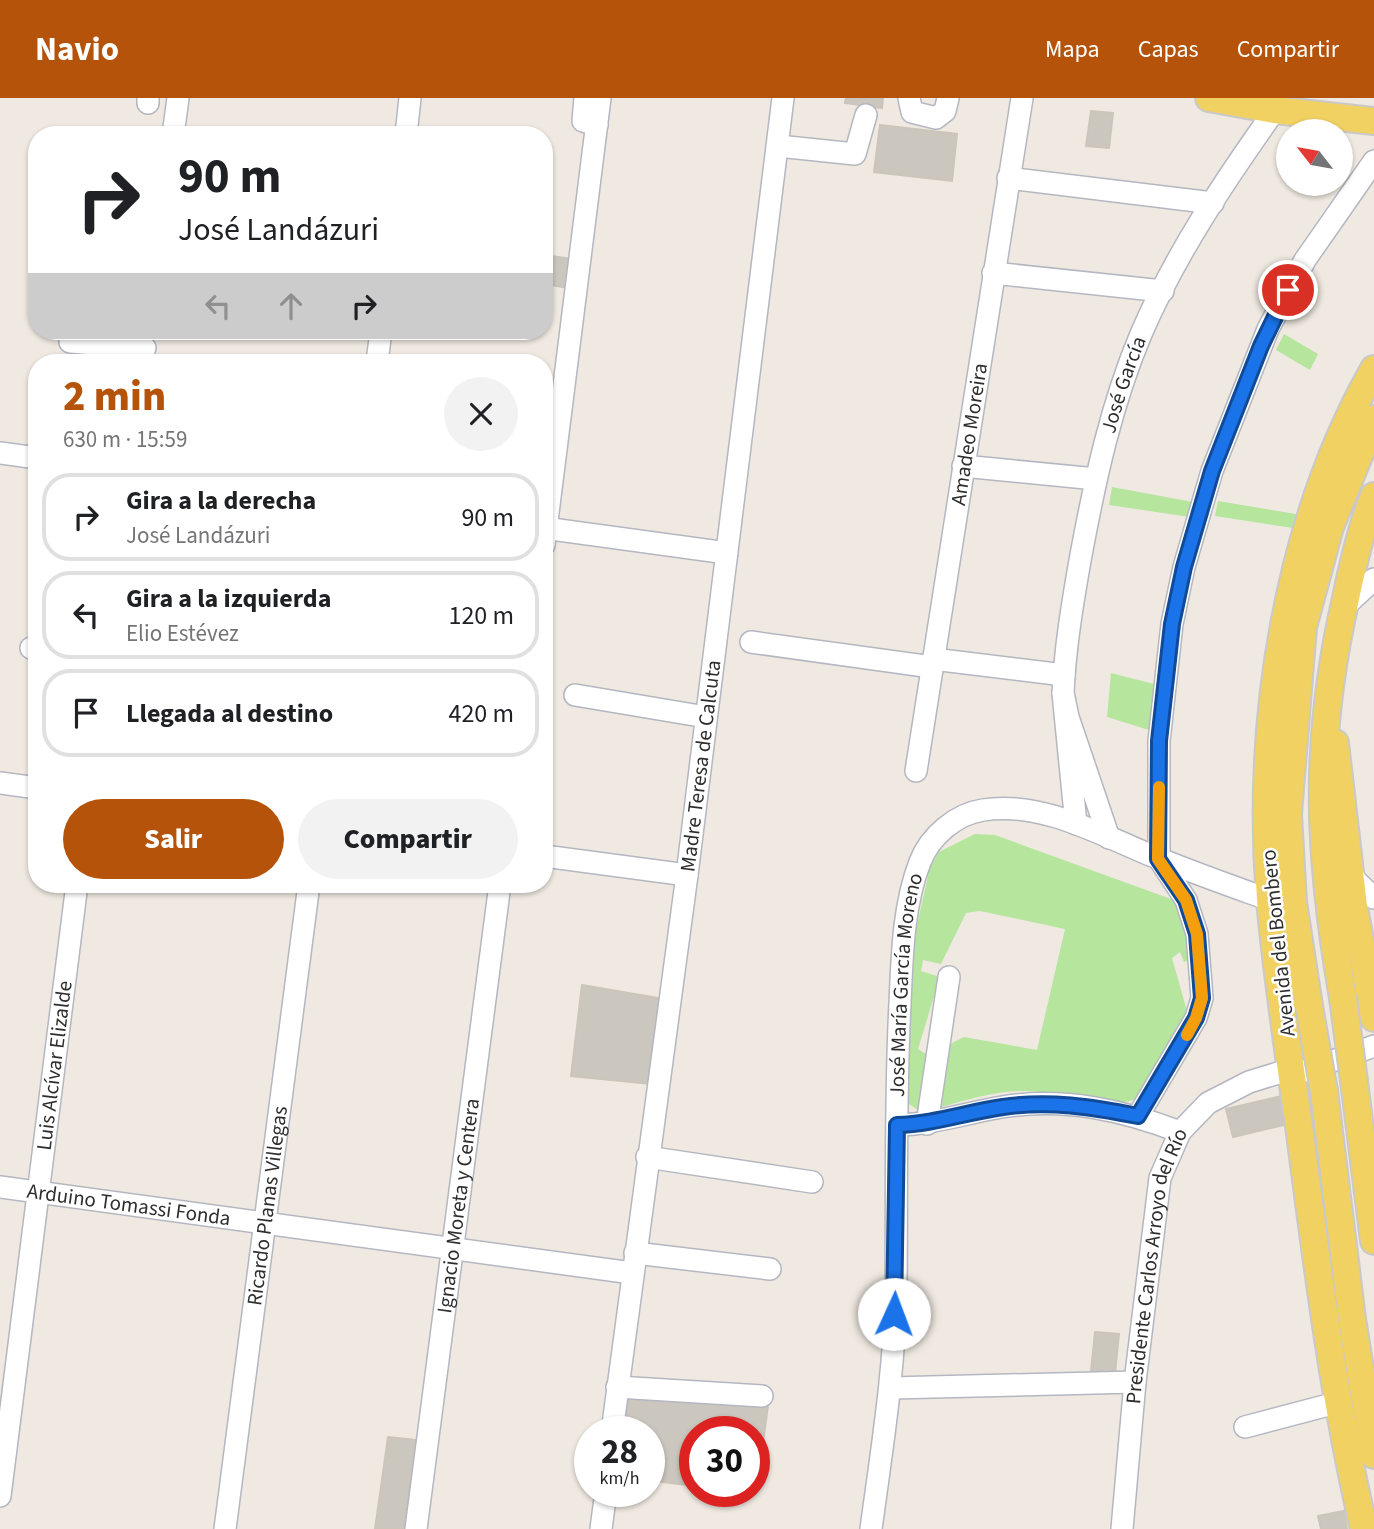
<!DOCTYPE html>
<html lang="es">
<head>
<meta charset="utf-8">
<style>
  :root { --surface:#fff; --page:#f2f2f2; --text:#202124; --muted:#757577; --line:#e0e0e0; --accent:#b45309 }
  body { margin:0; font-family:"Source Sans 3",sans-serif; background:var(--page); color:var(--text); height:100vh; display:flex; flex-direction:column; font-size:26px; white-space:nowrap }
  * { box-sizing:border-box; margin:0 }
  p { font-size:23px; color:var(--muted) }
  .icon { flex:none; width:38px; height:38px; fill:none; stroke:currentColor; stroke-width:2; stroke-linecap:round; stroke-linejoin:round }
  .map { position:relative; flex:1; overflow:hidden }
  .details { position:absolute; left:28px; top:256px; width:525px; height:539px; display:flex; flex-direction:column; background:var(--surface); border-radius:28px; box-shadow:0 2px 5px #0004 }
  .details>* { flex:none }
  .hud { position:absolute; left:28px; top:28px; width:525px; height:214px; border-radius:28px; box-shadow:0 2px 5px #0004; background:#fff; color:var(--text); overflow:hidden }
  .needle { width:46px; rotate:301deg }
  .controls { position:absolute; left:1276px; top:21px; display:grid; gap:14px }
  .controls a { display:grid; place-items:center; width:77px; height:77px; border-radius:50%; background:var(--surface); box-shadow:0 2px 5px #0004; font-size:35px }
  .speed { position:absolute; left:574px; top:1318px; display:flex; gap:14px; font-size:35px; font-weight:700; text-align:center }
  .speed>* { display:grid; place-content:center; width:91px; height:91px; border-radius:50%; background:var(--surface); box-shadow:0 2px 5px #0004; line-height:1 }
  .speed small { font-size:18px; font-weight:400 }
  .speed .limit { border:10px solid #d22; background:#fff; color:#111 }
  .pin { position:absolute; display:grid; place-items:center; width:60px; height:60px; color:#fff; margin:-30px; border:4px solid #fff; border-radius:50%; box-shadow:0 2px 7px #0007 }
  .me { position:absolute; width:77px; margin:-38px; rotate:2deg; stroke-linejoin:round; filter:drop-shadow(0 0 5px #0008) }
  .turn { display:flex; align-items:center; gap:24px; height:147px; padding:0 35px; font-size:32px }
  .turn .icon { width:91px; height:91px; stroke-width:2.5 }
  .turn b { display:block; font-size:49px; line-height:60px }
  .lanes { display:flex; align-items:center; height:66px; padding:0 35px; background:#0003; justify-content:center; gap:35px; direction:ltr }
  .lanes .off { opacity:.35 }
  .round { display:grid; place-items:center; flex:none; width:74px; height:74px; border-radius:37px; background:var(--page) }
  .head { display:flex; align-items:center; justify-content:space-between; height:119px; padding:0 35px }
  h1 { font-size:42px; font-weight:800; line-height:52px; color:var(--accent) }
  .action { display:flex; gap:14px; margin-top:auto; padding:14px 35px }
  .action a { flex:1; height:80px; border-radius:42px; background:var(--accent); color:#fff; font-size:28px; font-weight:800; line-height:80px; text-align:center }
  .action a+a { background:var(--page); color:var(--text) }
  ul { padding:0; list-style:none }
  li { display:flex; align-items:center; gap:21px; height:88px; margin:0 14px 10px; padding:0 21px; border:4px solid var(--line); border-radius:28px }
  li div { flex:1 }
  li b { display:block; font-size:26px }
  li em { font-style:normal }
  header { display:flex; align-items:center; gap:42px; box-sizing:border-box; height:98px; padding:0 35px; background:var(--accent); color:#fff }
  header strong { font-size:33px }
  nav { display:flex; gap:38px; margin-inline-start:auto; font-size:24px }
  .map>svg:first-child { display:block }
  .green { fill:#b6e59e }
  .building { fill:#cbc7bf; stroke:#cbc5ba; stroke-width:2 }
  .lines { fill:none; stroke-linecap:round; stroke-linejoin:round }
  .minor-casing { stroke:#b4b7c1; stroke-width:24 }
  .major-casing { stroke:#c9c9c9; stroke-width:30 }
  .minor { stroke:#fff; stroke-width:21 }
  .major { stroke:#f2d163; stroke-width:26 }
  .major-bridge-casing { stroke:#c9c9c9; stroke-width:30; stroke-linecap:butt }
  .major-bridge { stroke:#f2d163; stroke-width:26 }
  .route-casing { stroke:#114b97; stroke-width:18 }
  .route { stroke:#1a73e8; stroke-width:12 }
  .slow { stroke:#f59e0b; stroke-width:12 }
  .labels { text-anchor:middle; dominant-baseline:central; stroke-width:5; stroke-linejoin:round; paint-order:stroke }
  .street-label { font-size:21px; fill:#2e2e2e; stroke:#fff }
</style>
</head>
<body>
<header>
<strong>Navio</strong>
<nav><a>Mapa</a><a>Capas</a><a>Compartir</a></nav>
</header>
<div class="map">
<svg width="1374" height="1431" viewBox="0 0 1374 1431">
  <rect width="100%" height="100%" fill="#efe9e1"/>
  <!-- green -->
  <path class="green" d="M1284 236 1318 256 1310 272 1276 252Z
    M1112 389 1193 404 1190 419 1109 407Z
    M1218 403 1302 417 1299 431 1215 418Z
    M1111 575 1154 586 1149 632 1107 619Z
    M975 736 995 737 1182 805 1193 861 1184 864 1180 854 1172 860 1187 913 1145 997C1110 1017 1063 993 1024 993 993 993 964 1003 935 1011L944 949 964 939 1037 952 1065 831 980 813 966 815 941 866 923 862 921 873 940 879 918 951 932 960 918 1012 906 1004 905 881 930 769 939 754Z"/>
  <!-- building -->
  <path class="building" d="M846 0H883L882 10 845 5Z
    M1091 13 1113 15 1109 50 1086 48Z
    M880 27 957 36 952 83 874 74Z
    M544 157 573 161 569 190 544 186Z
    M582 887 664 901 651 986 571 978Z
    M1282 998 1288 1026 1233 1039 1226 1011Z
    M1095 1234 1119 1236 1115 1275 1091 1273Z
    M629 1293 769 1301 756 1395 736 1393H754V1334H695V1388L649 1382V1334H624Z
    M388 1339 415 1342 404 1431H375Z
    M1344 1413 1347 1431H1321L1318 1418Z"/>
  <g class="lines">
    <!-- minor casing -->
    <g class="minor-casing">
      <g id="minor">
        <path d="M585 0 583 23 597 27"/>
        <path d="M909 0 912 14 936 20 945 13 948 0"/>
        <path d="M148 5V0"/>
        <path d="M173 37 178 0"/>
        <path d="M406 37 410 0"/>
        <path d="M778 48 855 56 866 17"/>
        <path d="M1008 80 1213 105"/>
        <path d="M993 175 1163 193"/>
        <path d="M70 244 145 250"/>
        <path d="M377 264 381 233"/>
        <path d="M0 355 37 360"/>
        <path d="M963 368 1096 381"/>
        <path d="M544 430 727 455"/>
        <path d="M544 447 600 0"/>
        <path d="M1343 510 1374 481"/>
        <path d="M751 544 932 569"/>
        <path d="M31 550H37"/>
        <path d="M933 561 1064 577"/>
        <path id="s1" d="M1063 595C1065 549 1073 502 1081 457 1095 382 1111 307 1141 236 1175 157 1225 82 1275 12"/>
        <path d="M575 597 706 619"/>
        <path id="s2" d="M916 673 1022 0"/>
        <path d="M0 685 37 690"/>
        <path d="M1076 726 1063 595 1068 619 1109 740"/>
        <path d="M544 758 687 777"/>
        <path d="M1349 770 1356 783 1374 800"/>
        <path d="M1138 1018 1196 920 1202 900 1197 836 1186 802 1159 761V643L1172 526 1184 469 1212 373 1268 231 1305 162 1374 63"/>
        <path d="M927 1026 949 879"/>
        <path d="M897 1027C934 1026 966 1015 1002 1009 1064 999 1123 1012 1180 1034"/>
        <path d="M647 1059 812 1084"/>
        <path id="s3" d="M0 1089 632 1175"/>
        <path d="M635 1155 770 1171"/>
        <path d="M617 1289 762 1298"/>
        <path d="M891 1290 1135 1284"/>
        <path d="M1245 1329 1336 1305"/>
        <path id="s4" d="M612 1334 687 777 783 0"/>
        <path id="s5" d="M0 1398 77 786"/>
        <path id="s6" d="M225 1431 309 786"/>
        <path id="s7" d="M416 1431 500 786"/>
        <path d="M601 1431 606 1393"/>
        <path id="s8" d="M871 1431C882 1350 895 1270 896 1188 897 1093 895 999 900 905 902 860 903 807 920 764 930 738 956 716 983 712 1044 702 1106 740 1160 761 1197 776 1234 789 1270 802"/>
        <path id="s9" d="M1122 1431 1135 1284 1160 1080 1180 1034 1208 1005 1249 984 1291 971 1305 973 1374 948"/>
      </g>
    </g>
    <!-- major casing -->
    <g class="major-casing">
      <path id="major" d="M1209 0 1275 12 1374 23
        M1335 645 1354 809 1374 920
        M1343 900C1318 756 1313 644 1346 500 1353 466 1361 430 1374 398
        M1309 908 1293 804 1288 716 1303 529 1330 429 1374 321
        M1354 983 1374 1143
        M1324 993 1352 1221 1374 1357
        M1364 1431C1334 1303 1318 1174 1301 1043 1290 963 1277 882 1270 801 1256 626 1286 426 1374 271"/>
    </g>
    <!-- minor -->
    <use href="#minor" class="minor"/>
    <!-- major -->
    <use href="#major" class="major"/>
    <!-- major-bridge casing -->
    <g class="major-bridge-casing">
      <path id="major-bridge" d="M1343 900 1354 983
        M1309 908 1324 993"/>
    </g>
    <!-- major-bridge -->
    <use href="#major-bridge" class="major-bridge"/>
  </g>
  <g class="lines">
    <!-- route casing -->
    <g class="route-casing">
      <path id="route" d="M894 1216 897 1027C934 1026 967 1014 1003 1009 1049 1002 1092 1009 1138 1018L1196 920 1202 900 1197 836 1186 802 1158 761 1159 643 1172 526 1184 469 1212 373 1261 248 1288 192"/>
    </g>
    <!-- route -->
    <use href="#route" class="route"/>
    <!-- slow -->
    <path class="slow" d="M1159 689 1158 761 1186 802 1197 836 1202 900 1196 920 1187 937"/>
  </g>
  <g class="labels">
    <!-- street labels -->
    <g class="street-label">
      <text stroke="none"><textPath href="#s1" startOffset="315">José García</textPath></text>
      <text stroke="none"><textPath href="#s2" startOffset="341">Amadeo Moreira</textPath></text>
      <text stroke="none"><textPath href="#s4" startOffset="672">Madre Teresa de Calcuta</textPath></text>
      <text transform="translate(1278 845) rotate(-96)">Avenida del Bombero</text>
      <text stroke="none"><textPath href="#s8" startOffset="546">José María García Moreno</textPath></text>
      <text stroke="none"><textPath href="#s5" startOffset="434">Luis Alcívar Elizalde</textPath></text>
      <text stroke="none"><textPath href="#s3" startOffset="130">Arduino Tomassi Fonda</textPath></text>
      <text stroke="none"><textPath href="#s6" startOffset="326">Ricardo Planas Villegas</textPath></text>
      <text stroke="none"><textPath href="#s7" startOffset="326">Ignacio Moreta y Centera</textPath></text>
      <text stroke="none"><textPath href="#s9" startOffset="266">Presidente Carlos Arroyo del Río</textPath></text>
    </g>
  </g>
</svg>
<div class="controls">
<a><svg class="needle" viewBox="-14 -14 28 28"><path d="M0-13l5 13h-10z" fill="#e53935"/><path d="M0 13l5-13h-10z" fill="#757577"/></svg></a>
</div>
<div class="speed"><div>28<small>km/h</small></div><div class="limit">30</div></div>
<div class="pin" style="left:1288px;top:192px;background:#d93025"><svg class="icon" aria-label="arrive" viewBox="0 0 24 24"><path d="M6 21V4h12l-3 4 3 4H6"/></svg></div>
<svg class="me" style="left:894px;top:1216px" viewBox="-20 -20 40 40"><circle r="19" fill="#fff"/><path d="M0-13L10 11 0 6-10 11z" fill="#1a73e8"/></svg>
<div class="hud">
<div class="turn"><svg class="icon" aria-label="right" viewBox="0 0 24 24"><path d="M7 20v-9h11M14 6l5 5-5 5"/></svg><div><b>90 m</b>José Landázuri</div></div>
<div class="lanes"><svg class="icon off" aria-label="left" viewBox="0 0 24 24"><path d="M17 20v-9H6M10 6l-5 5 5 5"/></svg><svg class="icon off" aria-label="ahead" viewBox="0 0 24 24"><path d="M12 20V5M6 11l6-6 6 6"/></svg><svg class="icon" aria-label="right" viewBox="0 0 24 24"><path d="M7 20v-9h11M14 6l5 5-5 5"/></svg></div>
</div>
<section class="details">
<div class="head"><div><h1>2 min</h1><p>630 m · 15:59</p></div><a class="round"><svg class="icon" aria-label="close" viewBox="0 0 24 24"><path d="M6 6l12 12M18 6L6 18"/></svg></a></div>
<ul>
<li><svg class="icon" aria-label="right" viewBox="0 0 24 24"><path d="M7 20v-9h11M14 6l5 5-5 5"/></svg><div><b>Gira a la derecha</b><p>José Landázuri</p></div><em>90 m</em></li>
<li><svg class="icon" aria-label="left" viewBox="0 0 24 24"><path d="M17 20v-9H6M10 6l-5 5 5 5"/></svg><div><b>Gira a la izquierda</b><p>Elio Estévez</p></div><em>120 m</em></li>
<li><svg class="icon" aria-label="arrive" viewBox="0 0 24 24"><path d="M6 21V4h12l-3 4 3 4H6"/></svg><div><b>Llegada al destino</b></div><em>420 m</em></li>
</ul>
<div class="action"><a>Salir</a><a>Compartir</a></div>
</section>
</div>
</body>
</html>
